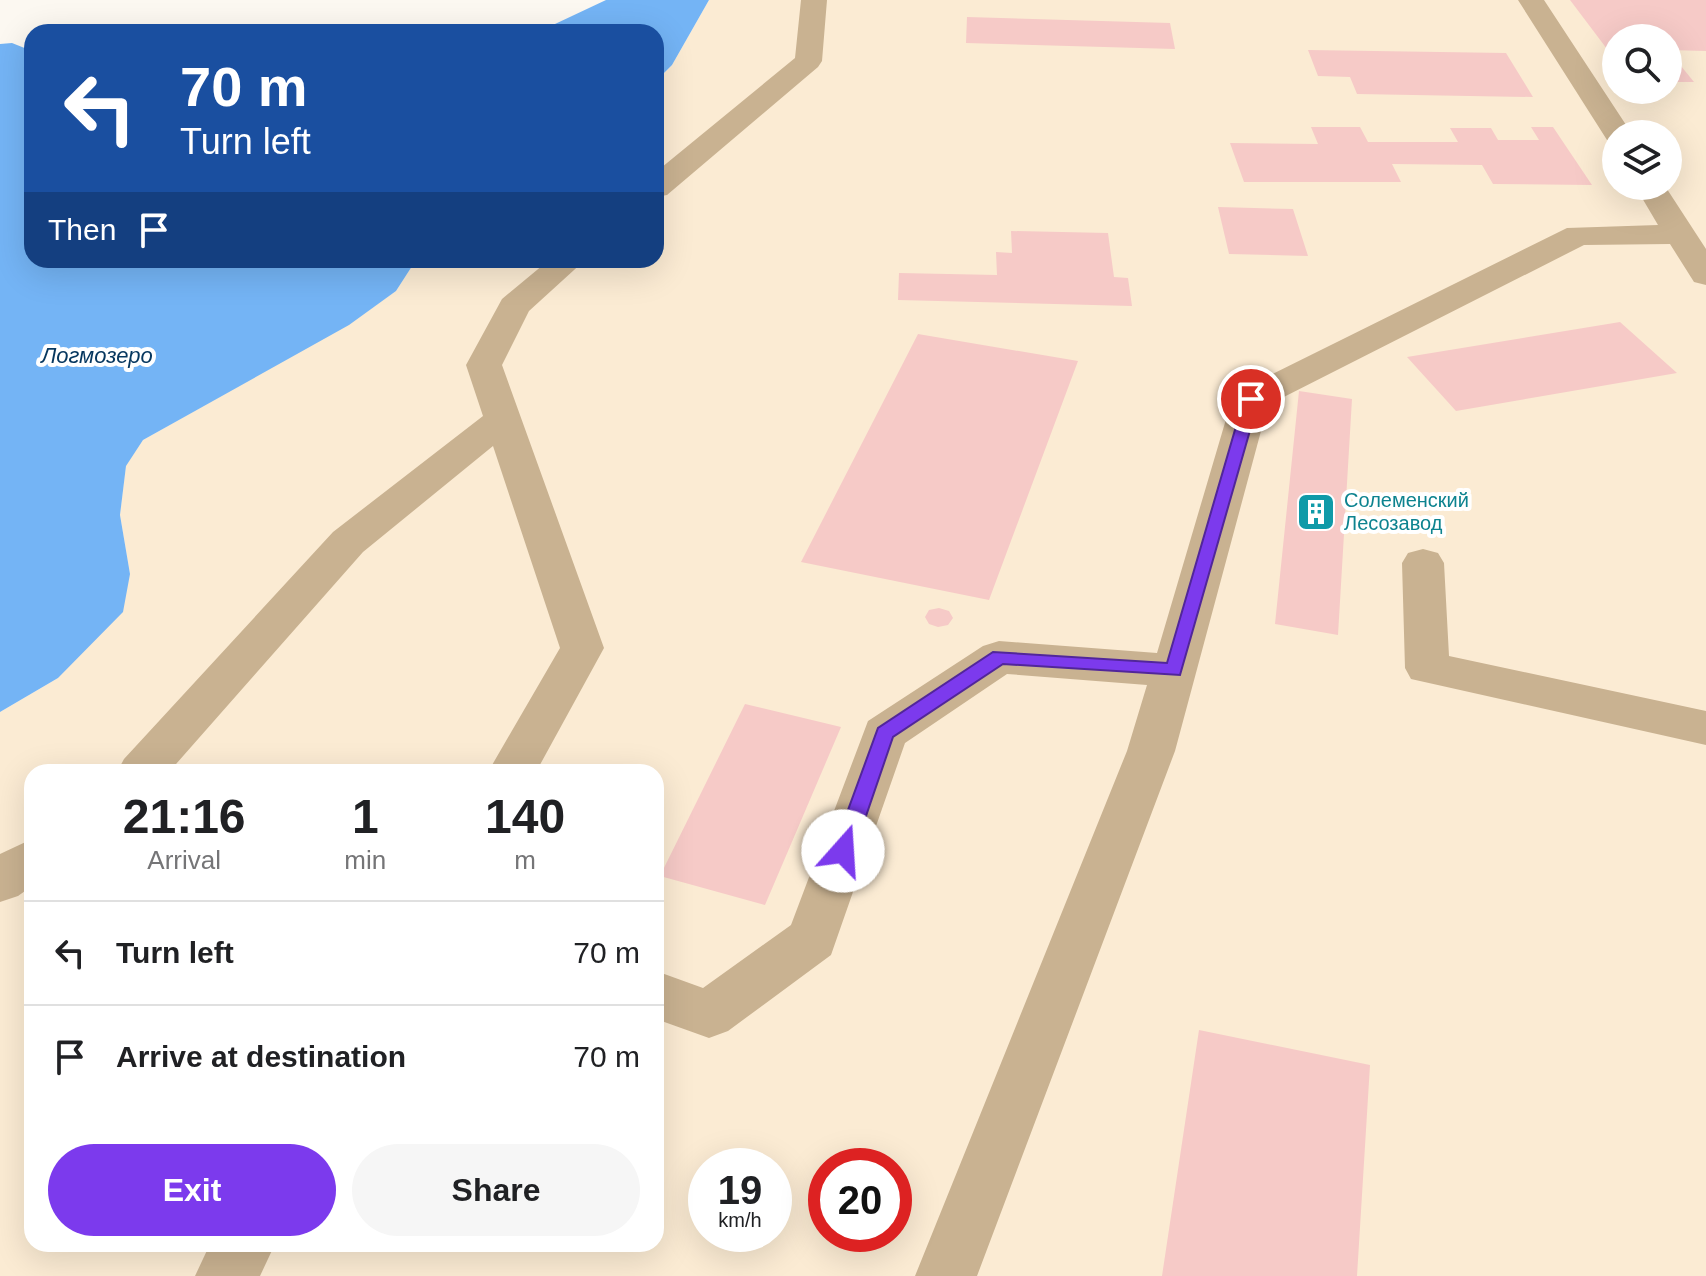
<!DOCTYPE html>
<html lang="en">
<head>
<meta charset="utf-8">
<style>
  :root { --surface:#fff; --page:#f6f6f6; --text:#202124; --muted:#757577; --line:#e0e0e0; --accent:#7c3aed }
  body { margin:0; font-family:Arial,sans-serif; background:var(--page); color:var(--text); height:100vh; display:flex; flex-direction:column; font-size:30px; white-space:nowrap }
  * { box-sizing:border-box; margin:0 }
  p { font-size:26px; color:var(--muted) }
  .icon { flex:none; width:44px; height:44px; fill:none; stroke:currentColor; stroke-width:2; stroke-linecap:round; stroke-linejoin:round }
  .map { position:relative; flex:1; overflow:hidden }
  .panel { position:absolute; left:24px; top:764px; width:640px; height:488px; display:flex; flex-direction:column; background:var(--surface); border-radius:24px; box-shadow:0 8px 32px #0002 }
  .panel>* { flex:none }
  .top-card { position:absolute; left:24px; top:24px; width:640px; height:244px; border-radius:24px; box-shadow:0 8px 32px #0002; background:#1a4fa0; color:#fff; overflow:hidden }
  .controls { position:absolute; left:1602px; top:24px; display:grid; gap:16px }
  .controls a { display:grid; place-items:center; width:80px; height:80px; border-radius:50%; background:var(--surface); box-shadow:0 8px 32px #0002; font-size:40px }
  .speed { position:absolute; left:688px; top:1148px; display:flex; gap:16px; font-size:40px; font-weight:700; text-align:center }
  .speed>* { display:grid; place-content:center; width:104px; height:104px; border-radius:50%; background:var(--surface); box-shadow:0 8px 32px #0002; line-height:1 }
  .speed small { font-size:20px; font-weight:400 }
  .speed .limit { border:12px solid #d22; background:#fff; color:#111 }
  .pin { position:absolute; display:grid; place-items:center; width:68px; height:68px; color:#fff; margin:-34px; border:4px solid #fff; border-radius:50%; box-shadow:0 2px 8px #0007 }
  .me { position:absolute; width:88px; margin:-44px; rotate:19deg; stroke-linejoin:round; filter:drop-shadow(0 0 6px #0008) }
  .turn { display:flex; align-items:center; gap:28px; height:168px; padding:0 24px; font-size:36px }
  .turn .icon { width:104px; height:104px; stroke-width:2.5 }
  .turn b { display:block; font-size:56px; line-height:68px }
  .then { display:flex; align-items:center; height:76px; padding:0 24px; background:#0003; gap:16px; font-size:30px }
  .eta { display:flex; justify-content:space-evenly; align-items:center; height:136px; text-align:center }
  .eta b { font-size:48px; font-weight:700; line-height:56px }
  .button { display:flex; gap:16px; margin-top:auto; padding:16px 24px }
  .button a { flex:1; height:92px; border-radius:48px; background:var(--accent); color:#fff; font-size:32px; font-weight:700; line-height:92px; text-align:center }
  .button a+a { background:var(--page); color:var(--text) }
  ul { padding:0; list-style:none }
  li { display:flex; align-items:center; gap:24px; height:104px; padding:0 24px; border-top:2px solid var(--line) }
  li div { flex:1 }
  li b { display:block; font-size:30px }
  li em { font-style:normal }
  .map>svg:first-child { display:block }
  .built { fill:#fbebd3; fill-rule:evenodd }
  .water { fill:#74b4f5 }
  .building { fill:#f6cac7 }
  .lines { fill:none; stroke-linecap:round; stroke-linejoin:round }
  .minor { fill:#c9b291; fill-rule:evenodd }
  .route { fill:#7c3aed; stroke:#51269a; stroke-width:2 }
  .labels { text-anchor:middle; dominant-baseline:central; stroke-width:8; stroke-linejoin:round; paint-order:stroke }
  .culture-label { font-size:20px; fill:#0d838f; stroke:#fff; text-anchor:start }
  .water-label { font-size:22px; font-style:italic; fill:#06375f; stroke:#fff }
</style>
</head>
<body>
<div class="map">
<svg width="1706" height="1276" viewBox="0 0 1706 1276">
  <rect width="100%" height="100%" fill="#fcf8f1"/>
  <!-- built -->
  <path class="built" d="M709 0H1706V1276H0V712L58 678 130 574 120 515 126 465 143 440 349 324 396 291 416 260H656V81L672 65ZM1616 38H1668V90H1616ZM1616 134H1668V186H1616ZM32 772H656V1244H32ZM706 1166H774V1234H706ZM826 1166H894V1234H826Z"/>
  <!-- water -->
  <path class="water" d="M606 0H709L672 65 656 81V32H538Z
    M12 43 32 51V260H416L396 291 349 325 143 440 126 466 120 515 130 574 123 612 58 678 0 712V44Z"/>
  <!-- building -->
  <path class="building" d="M1570 0H1706V51L1668 50V38H1616V49H1607Z
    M967 17 1170 23 1175 49 966 43Z
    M1308 50 1506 53 1533 97 1357 94 1350 77 1318 76Z
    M1668 66H1681L1694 82H1668Z
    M1311 127H1360L1368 142H1458L1450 128H1491L1498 140H1539L1531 127H1553L1592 185 1493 184 1482 165 1392 164 1401 182H1244L1230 143 1318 144Z
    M1218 207 1293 209 1308 256 1229 254Z
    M1011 231 1108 233 1114 277 1128 278 1132 306 898 300 899 273 997 275 996 252 1012 253Z
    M1620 322 1677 373 1456 411 1407 357Z
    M918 334 1078 361 989 600 801 562Z
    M1299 391 1352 399 1338 635 1275 624Z
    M939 608 949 611 953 618 948 625 938 627 929 624 925 617 929 610Z
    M745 704 841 727 765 905 660 876Z
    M1199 1030 1370 1065 1357 1276H1162Z"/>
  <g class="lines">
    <!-- minor -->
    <path class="minor" d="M801 0H827L822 61 818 67 667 195 656 197V172L795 58Z
      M1518 0H1544L1632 134H1616V143L1607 140Z
      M1635 186H1665L1706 249V285L1694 282 1670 244 1584 245 1268 405 1175 751 977 1276H915L1127 751 1147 685 1007 674 905 743 831 955 728 1031 709 1038 656 1019V971L703 988 791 925 868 721 983 646 999 641 1157 653 1232 399 1238 391 1567 228 1658 225Z
      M549 260H585L529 311 502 365 604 648 536 772H488L560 648 493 446 363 552 169 772H117L124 759 333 532 483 416 466 365 502 299Z
      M1423 549 1438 553 1444 563 1449 656 1706 711V745L1411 679 1405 668 1402 563 1408 553Z
      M32 839V886L18 896 0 902V854Z
      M210 1244H275L260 1276H195Z"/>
  </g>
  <!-- route -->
  <path class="route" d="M1251 395 1259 399 1180 675 1003 664 893 737 854 851 851 857 843 859 836 857 833 851 878 728 993 652 1167 663 1244 399Z"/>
  <!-- icons -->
  <defs>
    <g id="building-square" transform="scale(2)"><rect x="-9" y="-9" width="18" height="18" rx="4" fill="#0f9aa8" stroke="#fff"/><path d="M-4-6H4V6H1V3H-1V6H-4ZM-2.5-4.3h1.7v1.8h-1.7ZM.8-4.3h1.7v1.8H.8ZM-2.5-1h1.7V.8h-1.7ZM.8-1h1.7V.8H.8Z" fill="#fff"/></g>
  </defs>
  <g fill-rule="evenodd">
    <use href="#building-square" x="1316" y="512"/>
  </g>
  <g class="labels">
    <!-- culture labels -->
    <g class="culture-label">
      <text x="1344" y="500">Солеменский<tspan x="1344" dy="23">Лесозавод</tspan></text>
    </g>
    <!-- water labels -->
    <g class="water-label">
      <text x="97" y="355">Логмозеро</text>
    </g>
  </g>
</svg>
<div class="controls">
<a><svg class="icon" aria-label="search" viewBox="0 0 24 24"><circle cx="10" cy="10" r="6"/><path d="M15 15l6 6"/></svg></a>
<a><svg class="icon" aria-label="layers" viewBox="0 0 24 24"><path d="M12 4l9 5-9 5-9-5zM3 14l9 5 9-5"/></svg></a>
</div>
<div class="speed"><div>19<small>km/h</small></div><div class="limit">20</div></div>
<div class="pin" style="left:1251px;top:399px;background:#d93025"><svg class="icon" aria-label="arrive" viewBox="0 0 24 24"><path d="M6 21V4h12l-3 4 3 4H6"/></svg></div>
<svg class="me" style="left:843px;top:851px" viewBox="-20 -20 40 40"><circle r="19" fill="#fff"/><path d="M0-13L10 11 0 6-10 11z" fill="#7c3aed"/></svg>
<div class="top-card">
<div class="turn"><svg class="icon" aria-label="left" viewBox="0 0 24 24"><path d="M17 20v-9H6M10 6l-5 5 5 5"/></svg><div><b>70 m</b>Turn left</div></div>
<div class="then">Then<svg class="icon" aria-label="arrive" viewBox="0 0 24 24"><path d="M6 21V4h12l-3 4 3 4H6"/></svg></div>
</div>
<section class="panel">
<div class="eta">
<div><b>21:16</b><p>Arrival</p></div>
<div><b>1</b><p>min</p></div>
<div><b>140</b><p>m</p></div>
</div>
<ul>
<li><svg class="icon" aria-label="left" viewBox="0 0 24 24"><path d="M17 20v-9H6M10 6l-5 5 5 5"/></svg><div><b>Turn left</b></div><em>70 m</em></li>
<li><svg class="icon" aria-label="arrive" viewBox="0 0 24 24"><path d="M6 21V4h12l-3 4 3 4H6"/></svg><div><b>Arrive at destination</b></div><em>70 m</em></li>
</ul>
<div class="button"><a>Exit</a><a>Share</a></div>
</section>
</div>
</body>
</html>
